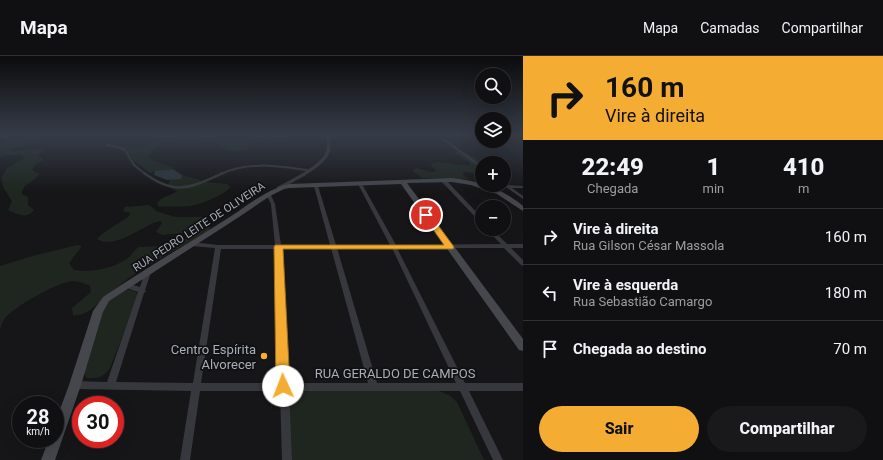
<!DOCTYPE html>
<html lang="pt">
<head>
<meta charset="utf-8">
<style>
  :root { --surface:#101012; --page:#19191b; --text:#f1f3f6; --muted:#9c9d9f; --line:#303032; --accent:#f4ad32 }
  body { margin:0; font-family:Roboto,sans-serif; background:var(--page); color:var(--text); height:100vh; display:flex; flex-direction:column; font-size:15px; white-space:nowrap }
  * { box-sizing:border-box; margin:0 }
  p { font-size:13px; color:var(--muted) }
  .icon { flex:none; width:22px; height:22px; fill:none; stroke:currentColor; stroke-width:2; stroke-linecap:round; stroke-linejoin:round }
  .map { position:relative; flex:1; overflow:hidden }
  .details { display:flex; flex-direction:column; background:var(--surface); width:360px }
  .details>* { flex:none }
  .banner { background:#f4ad32; color:#111; overflow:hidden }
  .controls { position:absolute; left:475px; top:12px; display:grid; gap:8px }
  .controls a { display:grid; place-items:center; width:36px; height:36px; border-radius:50%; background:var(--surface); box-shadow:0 4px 16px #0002,0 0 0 1px var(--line); font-size:20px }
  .speed { position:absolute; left:12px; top:340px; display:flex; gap:8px; font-size:20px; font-weight:700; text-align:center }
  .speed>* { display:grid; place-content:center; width:52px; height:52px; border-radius:50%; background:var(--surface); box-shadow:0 4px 16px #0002,0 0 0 1px var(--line); line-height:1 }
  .speed small { font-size:10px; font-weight:400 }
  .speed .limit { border:6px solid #d22; background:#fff; color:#111 }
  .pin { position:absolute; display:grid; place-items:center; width:34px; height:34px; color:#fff; margin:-17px; border:2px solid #fff; border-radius:50%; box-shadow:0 1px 4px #0007 }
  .me { position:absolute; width:44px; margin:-22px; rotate:358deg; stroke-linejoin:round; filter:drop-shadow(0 0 3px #0008) }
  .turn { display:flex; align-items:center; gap:14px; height:84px; padding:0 16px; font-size:18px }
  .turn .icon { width:52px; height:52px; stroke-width:2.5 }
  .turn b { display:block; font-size:28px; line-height:34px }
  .eta { display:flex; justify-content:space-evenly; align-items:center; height:68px; text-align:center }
  .eta b { font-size:24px; font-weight:800; line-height:28px }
  .primary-button { display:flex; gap:8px; margin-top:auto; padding:8px 16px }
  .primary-button a { flex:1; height:46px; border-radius:24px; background:var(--accent); color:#111; font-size:16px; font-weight:800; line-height:46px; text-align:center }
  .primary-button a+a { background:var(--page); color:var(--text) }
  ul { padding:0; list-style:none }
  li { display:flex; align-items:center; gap:12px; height:56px; padding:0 16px; border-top:1px solid var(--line) }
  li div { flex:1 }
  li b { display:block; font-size:15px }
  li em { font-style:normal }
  header { display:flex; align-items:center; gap:24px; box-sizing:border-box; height:56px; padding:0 20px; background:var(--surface); border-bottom:1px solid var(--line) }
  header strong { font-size:19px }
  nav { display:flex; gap:22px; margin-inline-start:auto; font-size:14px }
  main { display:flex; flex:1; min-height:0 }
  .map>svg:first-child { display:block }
  .green { fill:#1e261f }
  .water { fill:#2c353c }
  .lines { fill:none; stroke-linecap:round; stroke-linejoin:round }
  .lane-far1 { stroke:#37383d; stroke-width:2 }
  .lane { stroke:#37383d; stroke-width:2.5 }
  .street { fill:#37383d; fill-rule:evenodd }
  .secondary { fill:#45474d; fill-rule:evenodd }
  .route { fill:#f4ad32; stroke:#9f7020 }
  .poi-dot { fill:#f4ad32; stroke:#111113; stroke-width:1.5 }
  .labels { text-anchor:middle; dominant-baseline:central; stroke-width:3.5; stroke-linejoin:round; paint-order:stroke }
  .street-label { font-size:11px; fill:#a8adb8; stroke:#111113 }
  .near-poi-label { font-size:13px; fill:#a8adb8; stroke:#111113; text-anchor:end }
  .near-street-label { font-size:13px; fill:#a8adb8; stroke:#111113 }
</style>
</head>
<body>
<header>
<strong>Mapa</strong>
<nav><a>Mapa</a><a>Camadas</a><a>Compartilhar</a></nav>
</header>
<main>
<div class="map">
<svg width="523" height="404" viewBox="0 0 523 404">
  <rect width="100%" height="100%" fill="#161618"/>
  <!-- green -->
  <path class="green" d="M0 79H47L43 83 9 94 13 95 43 93 38 99 43 104 35 109 32 114 39 118C34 127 23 126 22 138L28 141V149L34 154C27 164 17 158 8 154L12 145 4 133 1 122 7 112 23 103 24 101 22 99H9L0 101V88L10 82Z
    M199 79H264L265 81C275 84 285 75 293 82L288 87 263 86 248 89V94C242 95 235 96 230 95 223 95 222 89 217 88 208 85 166 85 159 89 155 92 150 97 149 101L154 105 175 112 150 117 133 104 125 92 122 91 127 90 135 92 141 91 156 86Z
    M455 95 467 97 484 107H482V118L464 116 463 119 469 123 422 122 414 116 413 114 417 112 431 116 437 115 431 110 432 107C444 104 458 111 470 109V107L455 97Z
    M179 118 206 126 227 128 230 131C226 139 200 148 191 150 181 151 170 150 159 151L157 147C162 140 171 140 177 135L167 130 171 123Z
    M149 149 152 151 156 155 175 161H202L209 167 210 174C176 195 139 211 109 238 99 246 87 261 73 259L72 252 91 236 90 230C84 227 78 225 72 225 58 226 9 253 3 265 2 267 1 271 0 273V210L36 199 78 189 81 190V191L69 207 74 214C90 217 111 213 125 204 131 201 134 194 139 191L162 190 192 181 190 176 163 179 156 176 162 167 160 165C140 170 117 194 97 183 106 173 119 168 129 160L130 157 123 155 125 151Z
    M122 234H131L136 236 138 240 110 312C103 321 100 323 87 322L83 317 102 250Z
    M437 334 449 339 457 346 484 404H288L284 341 291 335Z"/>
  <!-- water -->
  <path class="water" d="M173 113 182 119 181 123 167 124 154 119 155 115Z"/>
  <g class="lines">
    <!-- lane-far1 -->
    <path class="lane-far1" d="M107 89 118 91 125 94 134 109 145 118
      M221 118C249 105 277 110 307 114"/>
    <!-- lane -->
    <path class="lane" d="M144 117C175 140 190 132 223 117"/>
    <!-- street -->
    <path class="street" d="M326 79H330C330 84 331 90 330 95 326 111 294 125 281 133H277V131C290 124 322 109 326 95 328 90 327 84 326 79Z
      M436 79H440L482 110V113Z
      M441 123H445L482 162V167L480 166 441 125Z
      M358 127 362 128 396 189 501 188 486 173H492L507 188H523V192H511L523 204V210L521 209 504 192H397L465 327H523V335H469L503 404H493L460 335H289L292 404H282L280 335H200L190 404H180L191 335 75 333 72 332 71 329 72 326 75 325 107 326 138 236 124 231 123 229 124 227H126L140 231 145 216 148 214 151 216 145 234 146 235 144 237 116 326 193 327 215 192 191 190 188 188 191 186 218 189H275L271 148 266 138V137H270L275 148 281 189H330L314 130 316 129 318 130 336 189H390L358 128ZM331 192 368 327H288L281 193ZM337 192H392L456 327H377ZM221 193H275L279 327H201Z
      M504 127 508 129 523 130V132H512L523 140V143L503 129H504Z"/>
    <!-- secondary -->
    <path class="secondary" d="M452 122C478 125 502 132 523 150V155L497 138 471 129 452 126 407 127 523 283V295L519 294 401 128 289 132 284 133 270 140 239 161 109 245 103 256 81 329 55 404H41L49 383H55V367L69 329 93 255 103 241C143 214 184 190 225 164 246 151 265 134 289 128Z"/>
  </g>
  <!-- sky -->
  <linearGradient id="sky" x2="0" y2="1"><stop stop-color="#0c0c0d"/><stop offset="0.58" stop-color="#363c48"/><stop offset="1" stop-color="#363c48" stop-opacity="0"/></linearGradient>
  <rect width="523" height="136" fill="url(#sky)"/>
  <!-- route -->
  <path class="route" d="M424 157H429L454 191 453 193H283L290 330 288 334 283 336 278 334 276 330 274 191 275 189H444L423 159Z"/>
  <!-- markers -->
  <circle class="poi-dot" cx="264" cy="300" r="4"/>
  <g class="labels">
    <!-- street labels -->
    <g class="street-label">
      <text transform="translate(199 171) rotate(-33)">RUA PEDRO LEITE DE OLIVEIRA</text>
    </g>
    <!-- near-poi labels -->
    <g class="near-poi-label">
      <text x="256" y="293">Centro Espírita<tspan x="256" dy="15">Alvorecer</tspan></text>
    </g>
    <!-- near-street labels -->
    <g class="near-street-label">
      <text x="395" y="317">RUA GERALDO DE CAMPOS</text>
    </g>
  </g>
</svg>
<div class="controls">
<a><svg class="icon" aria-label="search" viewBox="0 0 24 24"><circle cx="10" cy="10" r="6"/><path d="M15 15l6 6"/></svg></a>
<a><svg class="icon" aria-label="layers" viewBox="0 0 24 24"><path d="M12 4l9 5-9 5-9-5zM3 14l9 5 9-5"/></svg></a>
<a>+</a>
<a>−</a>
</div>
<div class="speed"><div>28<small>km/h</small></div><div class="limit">30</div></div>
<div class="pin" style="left:426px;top:159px;background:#d93025"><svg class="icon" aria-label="arrive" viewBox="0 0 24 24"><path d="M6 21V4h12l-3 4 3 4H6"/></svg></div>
<svg class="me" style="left:283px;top:330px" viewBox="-20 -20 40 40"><circle r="19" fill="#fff"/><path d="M0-13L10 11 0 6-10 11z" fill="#f4ad32"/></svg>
</div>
<section class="details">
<div class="banner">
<div class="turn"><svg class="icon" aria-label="right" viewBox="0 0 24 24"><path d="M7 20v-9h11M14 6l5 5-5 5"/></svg><div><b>160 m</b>Vire à direita</div></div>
</div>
<div class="eta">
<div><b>22:49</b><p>Chegada</p></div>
<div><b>1</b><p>min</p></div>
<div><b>410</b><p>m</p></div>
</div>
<ul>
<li><svg class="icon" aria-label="right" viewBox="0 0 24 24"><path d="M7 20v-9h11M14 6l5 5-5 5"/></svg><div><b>Vire à direita</b><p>Rua Gilson César Massola</p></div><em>160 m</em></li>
<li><svg class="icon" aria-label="left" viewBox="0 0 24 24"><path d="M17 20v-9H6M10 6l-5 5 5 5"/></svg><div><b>Vire à esquerda</b><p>Rua Sebastião Camargo</p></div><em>180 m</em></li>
<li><svg class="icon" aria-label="arrive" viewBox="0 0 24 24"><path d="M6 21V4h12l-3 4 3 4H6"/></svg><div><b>Chegada ao destino</b></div><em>70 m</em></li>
</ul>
<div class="primary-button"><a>Sair</a><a>Compartilhar</a></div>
</section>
</main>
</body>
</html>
